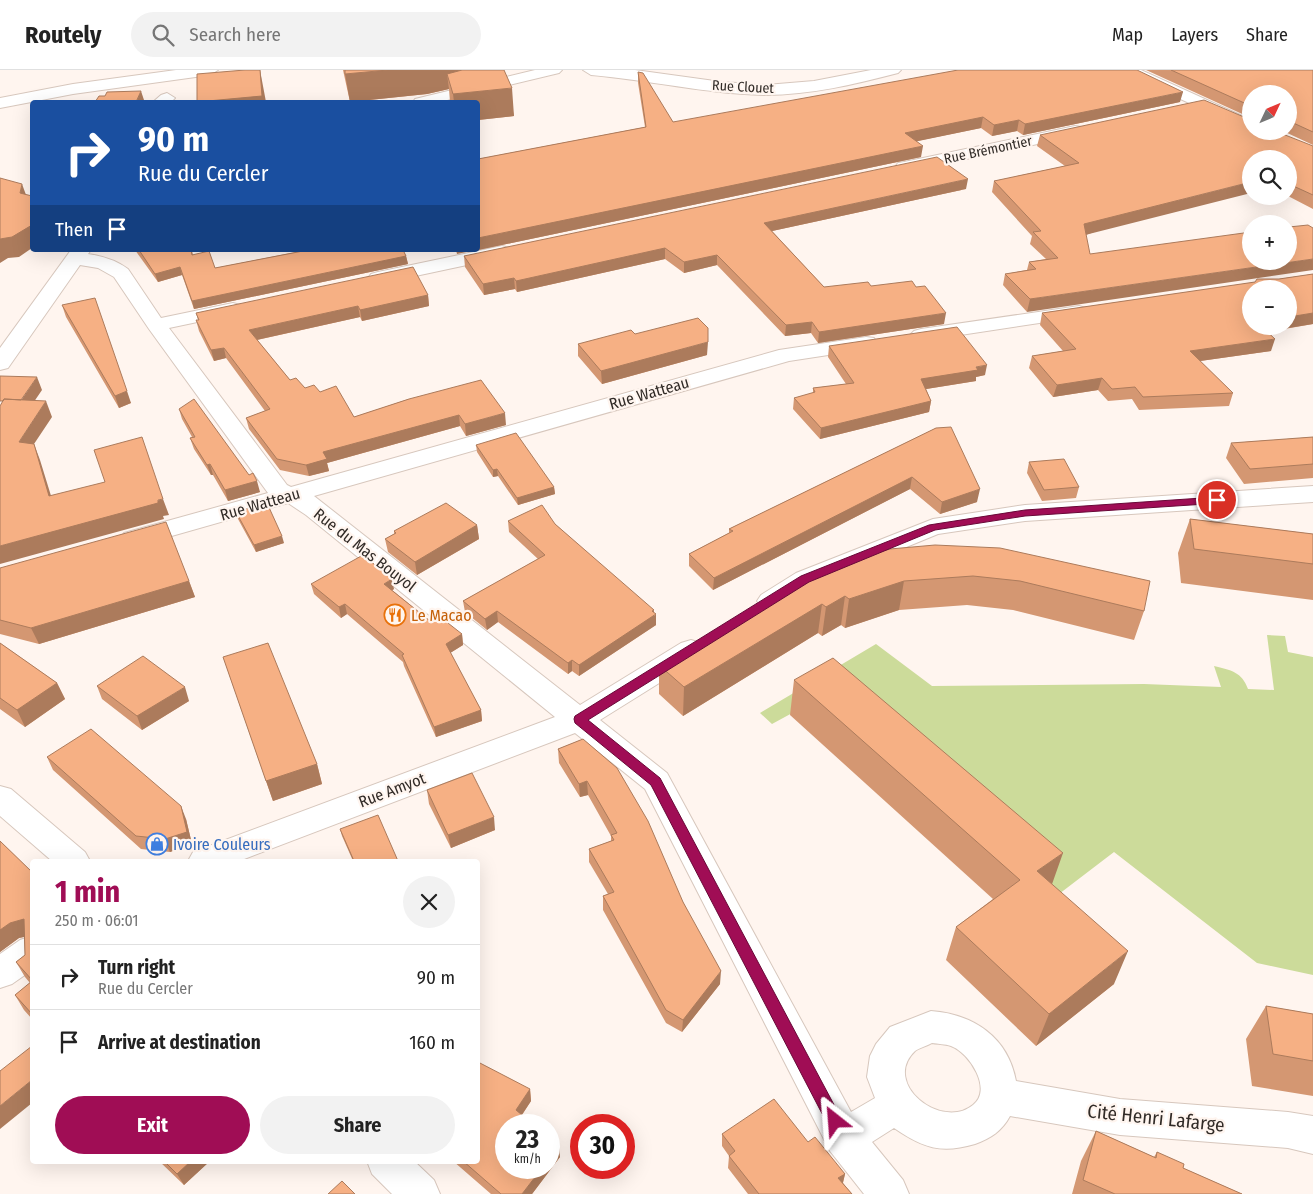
<!DOCTYPE html>
<html lang="en">
<head>
<meta charset="utf-8">
<style>
  :root { --surface:#fff; --page:#f2f2f2; --text:#222; --muted:#767676; --line:#e0e0e0; --accent:#a00d55 }
  body { margin:0; font-family:"Fira Sans Condensed",sans-serif; background:var(--page); color:var(--text); height:100vh; display:flex; flex-direction:column; font-size:19px; white-space:nowrap }
  * { box-sizing:border-box; margin:0 }
  p { font-size:16px; color:var(--muted) }
  .icon { flex:none; width:28px; height:28px; fill:none; stroke:currentColor; stroke-width:2; stroke-linecap:round; stroke-linejoin:round }
  .map { position:relative; flex:1; overflow:hidden }
  .panel { position:absolute; left:30px; top:789px; width:450px; height:305px; display:flex; flex-direction:column; background:var(--surface); border-radius:5px; box-shadow:0 5px 20px #0002 }
  .panel>* { flex:none }
  .guide { position:absolute; left:30px; top:30px; width:450px; height:152px; border-radius:5px; box-shadow:0 5px 20px #0002; background:#1a4fa0; color:#fff; overflow:hidden }
  .needle { width:32px; rotate:46deg }
  .tools { position:absolute; left:1242px; top:15px; display:grid; gap:10px }
  .tools a { display:grid; place-items:center; width:55px; height:55px; border-radius:50%; background:var(--surface); box-shadow:0 5px 20px #0002; font-size:25px }
  .speed { position:absolute; left:495px; top:1044px; display:flex; gap:10px; font-size:25px; font-weight:700; text-align:center }
  .speed>* { display:grid; place-content:center; width:65px; height:65px; border-radius:50%; background:var(--surface); box-shadow:0 5px 20px #0002; line-height:1 }
  .speed small { font-size:12px; font-weight:400 }
  .speed .limit { border:8px solid #d22; background:#fff; color:#111 }
  .pin { position:absolute; display:grid; place-items:center; width:42px; height:42px; color:#fff; margin:-21px; border:2px solid #fff; border-radius:50%; box-shadow:0 1px 5px #0007 }
  .me { position:absolute; width:55px; margin:-28px; rotate:332deg; stroke-linejoin:round; filter:drop-shadow(0 0 4px #0008) }
  .turn { display:flex; align-items:center; gap:18px; height:105px; padding:0 25px; font-size:22px }
  .turn .icon { width:65px; height:65px; stroke-width:2.5 }
  .turn b { display:block; font-size:35px; line-height:42px }
  .then { display:flex; align-items:center; height:48px; padding:0 25px; background:#0003; gap:10px; font-size:19px }
  .round { display:grid; place-items:center; flex:none; width:52px; height:52px; border-radius:26px; background:var(--page) }
  .head { display:flex; align-items:center; justify-content:space-between; height:85px; padding:0 25px }
  h1 { font-size:30px; font-weight:700; line-height:38px; color:var(--accent) }
  .button { display:flex; gap:10px; margin-top:auto; padding:10px 25px }
  .button a { flex:1; height:58px; border-radius:30px; background:var(--accent); color:#fff; font-size:20px; font-weight:700; line-height:58px; text-align:center }
  .button a+a { background:var(--page); color:var(--text) }
  ul { padding:0; list-style:none }
  li { display:flex; align-items:center; gap:15px; height:65px; padding:0 25px; border-top:1px solid var(--line) }
  li div { flex:1 }
  li b { display:block; font-size:19px }
  li em { font-style:normal }
  header { display:flex; align-items:center; gap:30px; box-sizing:border-box; height:70px; padding:0 25px; background:var(--surface); border-bottom:1px solid var(--line) }
  header strong { font-size:24px }
  nav { display:flex; gap:28px; margin-inline-start:auto; font-size:18px }
  .search { width:350px; height:45px; background:var(--page); display:flex; align-items:center; gap:12px; box-sizing:border-box; padding:0 18px; border-radius:28px; color:var(--muted); font-size:19px }
  .map>svg:first-child { display:block }
  .green { fill:#ccdb9a }
  .lines { fill:none; stroke-linecap:round; stroke-linejoin:round }
  .street-casing { stroke:#d7c7bd; stroke-width:2 }
  .secondary-casing { stroke:#d7c7bd; stroke-width:2 }
  .primary-casing { stroke:#d7c7bd; stroke-width:2 }
  .street { fill:#fff; fill-rule:evenodd }
  .secondary { fill:#fff; fill-rule:evenodd }
  .primary { fill:#fff; fill-rule:evenodd }
  .wall { fill:#d49772 }
  .shaded-wall { fill:#ac7b5c }
  .building { fill:#f6b084; stroke:#ac7b5c }
  .route { fill:#a00d55; stroke:#680837 }
  .labels { text-anchor:middle; dominant-baseline:central; stroke-width:4.5; stroke-linejoin:round; paint-order:stroke }
  .far-street-label { font-size:14px; fill:#312b27; stroke:#fff5ef }
  .street-label { font-size:16px; fill:#312b27; stroke:#fff5ef }
  .food-label { font-size:16px; fill:#c56008; stroke:#fff5ef; text-anchor:start }
  .shop-label { font-size:16px; fill:#366cbe; stroke:#fff5ef; text-anchor:start }
  .near-street-label { font-size:19px; fill:#312b27; stroke:#fff5ef }
</style>
</head>
<body>
<header>
<strong>Routely</strong>
<div class="search"><svg class="icon" aria-label="search" viewBox="0 0 24 24"><circle cx="10" cy="10" r="6"/><path d="M15 15l6 6"/></svg>Search here</div>
<nav><a>Map</a><a>Layers</a><a>Share</a></nav>
</header>
<div class="map">
<svg width="1313" height="1124" viewBox="0 0 1313 1124">
  <rect width="100%" height="100%" fill="#fff5ef"/>
  <!-- green -->
  <path class="green" d="M1267 565 1285 566 1288 582 1313 587V905L1257 893 1114 782 1059 824 829 623 772 654 760 643 876 574 932 616 1144 614 1221 617 1214 596C1231 600 1242 602 1248 619L1274 620Z"/>
  <g class="lines">
    <!-- street casing -->
    <g class="street-casing">
      <path id="street" d="M535 0H562L559 3 439 32H413L415 29Z
        M583 0H635L722 12 766 15 814 11 871 0H901L898 3C856 14 810 25 766 25 707 24 649 10 591 5Z
        M1120 0H1141L1251 50V61L1123 3Z
        M167 23 175 28 171 32H153L161 25Z
        M1075 56 1081 57 1083 61 1081 65 904 102 898 101 895 97 898 93 904 92Z
        M502 176 509 178 512 182 509 186 378 214 371 212 368 208 371 204 378 202Z
        M71 180H91L88 184C102 186 116 190 128 199L161 248 233 233 240 235 243 239 240 243 169 258 287 415 291 417 779 280 866 267 874 268 877 273 874 278 789 291 314 426 580 635 681 573 691 570 701 573 705 580 701 587 600 650 667 703 851 1042 875 1028 867 1007 870 986 876 974 890 957 931 941C973 944 1008 967 1016 1011L1120 1029 1288 1042 1313 1046V1084L1288 1078 1120 1065 1010 1046C1002 1061 991 1068 975 1074 941 1084 923 1078 894 1058L872 1072 903 1110 909 1124H864L830 1081 645 719 575 663 239 791H188L193 782 555 647 306 445 288 433 133 477 124 475 120 469 124 463 268 423 149 259 114 207 98 198 80 195 8 298 0 300V278ZM932 973C938 974 945 974 951 976 970 983 993 1020 973 1035 941 1061 881 1013 915 981 919 978 927 976 932 973Z
        M1079 236 1086 238 1089 242 1086 246 921 271 914 269 910 265 914 261 921 259Z
        M1313 416V432L1025 451 938 464 814 515 779 537 770 540 761 537 757 531 761 525 796 503 933 449 1025 435Z
        M32 866V900L12 914 0 918V884L20 870Z"/>
    </g>
    <!-- secondary casing -->
    <g class="secondary-casing">
      <path id="secondary" d="M0 716 11 719 85 782 90 791H52L0 746Z
        M367 1091H414L434 1110 440 1124H392L372 1104Z"/>
    </g>
    <!-- primary casing -->
    <g class="primary-casing">
      <path id="primary" d="M176 0H218L210 5 73 24 0 38V28L73 14Z"/>
    </g>
    <!-- street -->
    <use href="#street" class="street"/>
    <!-- secondary -->
    <use href="#secondary" class="secondary"/>
    <!-- primary -->
    <use href="#primary" class="primary"/>
  </g>
  <!-- wall -->
  <path class="wall" d="M343 0H504L514 46 478 50V32H450L449 19 427 24 350 32Z
    M1146 0H1313V75L1283 61H1289V24H1251V48Z
    M638 2 673 52 1180 32 1023 65 1017 61 992 66 981 58 917 71 921 87 478 180V89L645 57 638 13Z
    M1251 61 1313 76V139L1288 126H1289V89L1086 165 1027 242 1003 215 1005 204 1027 200 1029 192 1046 189 1030 174 1032 166 992 122 994 111 1065 96 1037 76 1040 65Z
    M966 119 772 161 824 217 871 216 944 254 818 273 811 263 785 266 717 195 684 203 665 189 517 222 515 219 484 225 465 197 464 186Z
    M135 180H192L193 185 215 198 301 181 300 180H403L406 186 408 194 194 239 182 205 158 212Z
    M1313 204V254L1267 262 1271 281 1200 291 1233 323 1229 336 1139 340 1132 329 1108 331 1098 320 1053 327 1029 298 1032 286 1063 281 1040 255 1042 243Z
    M428 225 429 236 362 251 360 247 257 270 290 310 305 318 320 322 354 347 409 329 506 355 466 366 460 356 327 393 329 401 309 406 280 400 249 359 246 348 265 341 226 288 214 291 199 261 196 250H198L196 243Z
    M62 235 131 333 119 338 66 247Z
    M635 264 707 285 602 314 578 286V274Z
    M829 276 985 305 976 307V311L926 319 931 331 929 342 820 369 793 339 794 328 813 323V318L846 314 828 287Z
    M179 339 260 422 228 431 213 405H211L194 379 190 368 192 367 182 349Z
    M936 358 977 432 940 444 910 419 713 520 689 496V484L729 463V459Z
    M1313 367V408L1244 414 1226 388 1231 373Z
    M476 375 554 417 555 424 518 435 498 406 493 407 477 382Z
    M1029 392 1079 417 1076 428 1042 431 1027 403Z
    M236 442 284 473 256 482 238 449Z
    M1190 449 1313 464V530L1181 513 1178 483Z
    M508 451 555 454 654 542 656 555 579 606 572 601 568 604 498 552 487 560 465 542 463 531 538 489 509 462Z
    M477 455 479 469 417 505 388 482 385 469 394 464V461Z
    M935 475 1144 541 1134 570 1013 540 967 535 899 540 845 558 841 555 822 566 818 563 683 646 659 624V595Z
    M0 498 189 511 195 527 39 574 0 564Z
    M311 514 394 519 392 520 430 551 462 564 463 575 450 583 481 640 482 651 436 667 404 596 403 592 347 544 341 548 314 524Z
    M0 573 57 613 65 629 25 657 0 639Z
    M223 587 317 694 322 714 273 731Z
    M794 610 1052 814 1114 914 1036 976 946 890 956 857 993 829 790 645Z
    M97 616 189 631 142 660 102 629Z
    M583 669 683 832 720 914 682 962 666 953 603 840V826L608 824 589 792V779L611 771V766L588 725 580 727 559 693 558 679Z
    M47 687 186 749 192 774 170 782 141 779 53 700Z
    M427 720 495 760 451 778 429 734Z
    M340 759 398 791H353L342 766Z
    M0 771 32 802V949L24 940 15 925 30 913 25 907 16 892 25 885 24 867 19 868 0 882Z
    M1266 936 1313 944V1026L1252 1016 1246 969Z
    M530 1019 531 1031 522 1045 560 1087 532 1124H491L453 1091H478Z
    M1096 1061 1154 1087 1157 1082 1183 1098 1242 1124H1072L1081 1091Z
    M722 1064 808 1072 845 1104 843 1113 852 1124H748L728 1098 729 1086 722 1076Z
    M159 1091H210L184 1115Z"/>
  <!-- shaded-wall -->
  <path class="shaded-wall" d="M260 0 266 32H197Z
    M388 0H497L447 4 449 19 427 24 350 32 345 4Z
    M512 18 514 46 478 50V32H454L453 24Z
    M141 21 144 30 142 32H136Z
    M1183 22 1180 32 1023 65 1025 54Z
    M983 47 981 58 904 74 905 63Z
    M1019 50 1017 61 992 66 994 55Z
    M923 76 921 87 478 180V168Z
    M968 109 966 119 763 163 764 153Z
    M1251 112V123L1081 166 1084 154Z
    M22 114 29 133 20 123Z
    M32 155V178L19 187 8 188 0 193V169Z
    M665 178V189L517 222 516 211Z
    M456 180H476L457 184Z
    M717 185V195L684 203V192Z
    M406 186 408 194 194 239 192 231Z
    M1313 189V200L1027 242 1030 229Z
    M180 197 182 205 158 212 155 204Z
    M514 208 515 219 484 225 483 214Z
    M428 225 429 236 362 251 360 240Z
    M358 236 360 247 252 271 249 260Z
    M946 243 944 254 818 273 819 262Z
    M1313 243V254L1252 264 1255 256H1289V247Z
    M812 252 811 263 785 266 786 255Z
    M1275 269 1271 281 1186 293 1190 281Z
    M708 272 707 285 602 314 601 301Z
    M224 278 226 288 214 291 211 280Z
    M987 295 985 305 976 307V311L920 320 921 309Z
    M37 307 42 320 25 345 20 332Z
    M1102 308 1098 320 1053 327 1057 315Z
    M127 321 131 333 119 338 115 326Z
    M46 331 52 347 34 374 40 390 56 442 19 372Z
    M931 331 929 342 820 369 821 358Z
    M505 343 506 355 466 366 465 354Z
    M459 345 460 356 327 393 329 401 309 406 306 395 323 382Z
    M210 394 213 405H211L207 395Z
    M497 399 498 406 493 407V400Z
    M912 407 910 419 713 520 714 508Z
    M257 411 260 422 228 431 225 420Z
    M554 417 555 424 518 435 517 428Z
    M980 419 977 432 940 444 942 432Z
    M163 429 169 445 163 446 164 449 0 494V476Z
    M477 455 479 469 417 505 415 492Z
    M282 466 284 473 256 482 254 475Z
    M392 509 394 519 386 524 384 514Z
    M189 511 195 527 39 574 31 558Z
    M904 511 899 540 845 558 849 529Z
    M845 526 841 555 822 566 826 537Z
    M345 534 347 544 341 548 339 537Z
    M822 534 818 563 683 646 684 617Z
    M654 540V546L656 544V555L579 606V595Z
    M497 541 498 552 487 560 485 549Z
    M462 564 463 575 447 585 446 574Z
    M572 590V601L568 604V593Z
    M57 613 65 629 25 657 17 640Z
    M185 617 189 631 142 660 137 646Z
    M481 640 482 651 436 667 434 657Z
    M317 694 322 714 273 731 266 711Z
    M587 711 588 725 580 727 579 714Z
    M181 736 186 749 192 774 170 782 165 769Z
    M494 747 495 760 451 778 448 765Z
    M1063 783 1051 817 1037 801Z
    M24 849 32 865 19 868 0 882V860L10 853Z
    M1128 881 1114 914 1036 976 1049 944Z
    M721 901 720 914 682 962 683 950Z
    M32 1010V1033L0 1059V1036Z
    M530 1019 531 1031 517 1052 516 1040Z
    M559 1076 560 1087 532 1124H522L542 1098H549V1089Z
    M191 1091H210L184 1115 177 1104Z
    M845 1104 842 1116 838 1108Z"/>
  <!-- building -->
  <path class="building" d="M245 0H260L262 26 197 32V4Z
    M345 0H388L345 4Z
    M462 0H504L512 18 453 24 447 4Z
    M958 0H1137L1183 22 1025 54 1019 50 994 55 983 47 905 63 923 76 478 168V89L646 57 638 2 643 3 673 52Z
    M1171 0H1313V62L1289 51V24H1251V36Z
    M141 21 136 32H95L99 26H105L107 22Z
    M1204 30 1251 50V61H1275L1313 76V125L1289 114V89H1251V112L1084 154 1090 184 1251 162V191H1289V157L1308 155 1313 158V189L1030 229 1005 204 1036 199 1029 192 1058 188 1033 162 1041 161 994 111 1079 93 1040 65Z
    M937 87 968 109 764 153 824 217 868 212 871 216 912 211 916 217 925 216 946 243 819 262 812 252 786 255 717 185 684 192 665 178 516 211 514 208 483 214 464 186Z
    M0 108 22 114 20 123 32 126V155L12 167 0 169Z
    M139 180H191L192 185 209 181 215 198 303 181 302 180H403L406 186 192 231 180 197 155 204Z
    M413 197 428 225 360 240 358 236 249 260 290 310 296 308 305 318 314 315 320 322 336 316 354 347 409 329 481 310 505 343 465 354 459 345 323 382 327 389 306 395 277 389 246 348 270 339 224 278 211 280 196 250H199L196 243Z
    M1313 204V243L1289 247V219H1251V256H1261L1275 269 1190 281 1233 323 1143 327 1135 317 1112 319 1102 308 1057 315 1032 286 1076 279 1042 243 1255 212 1257 209H1279Z
    M95 228 127 321 115 326 62 235Z
    M698 248 708 258V272L601 301 578 274 631 260 635 264Z
    M957 257 987 295 976 297 978 300 921 309 931 331 821 358 794 328 815 322 813 318 854 313 829 276Z
    M0 306 37 307 21 330 4 329 3 331H0Z
    M4 329 46 331 19 372 34 374 49 426 105 412 94 380 142 367 163 429 158 430V433L0 476V336Z
    M194 329 249 405 253 403 257 411 225 420 210 394 207 395 190 368 195 367 179 339Z
    M951 357 980 419 942 432 912 407 714 508 689 484 733 461 729 459 936 358Z
    M516 363 554 417 517 428 497 399 493 400 476 375Z
    M1313 367V394L1250 399 1231 373Z
    M1064 389 1079 417 1044 420 1029 392Z
    M267 433 282 466 254 475 236 442Z
    M446 433 477 455 415 492 385 469 396 463 394 461Z
    M542 435 555 454 654 540 652 541 656 544 579 595 572 590 568 593 497 541 485 549 463 531 545 485 508 451Z
    M1190 449 1313 464V494L1194 479Z
    M166 452 189 511 31 558 0 550V498Z
    M935 475 1000 478 1150 511 1144 541 1020 511 973 506 904 511 849 529 845 526 826 537 822 534 684 617 659 595 814 504 847 490 890 479Z
    M363 485 392 509 384 514 430 551 439 546 462 564 446 574 481 640 434 657 402 585 404 584 345 534 339 537 311 514Z
    M0 573 57 613 17 640 0 628Z
    M268 573 317 694 266 711 223 587Z
    M143 586 185 617 137 646 97 616Z
    M833 588 1063 783 1037 801 1128 881 1049 944 956 857 1020 810 794 610Z
    M91 659 181 736 187 762 165 769 136 766 47 687Z
    M583 669 617 698 648 751 683 832 721 901 683 950 666 940 603 826 614 822 589 779 614 770 611 765 617 763 587 711 579 714 558 679Z
    M472 703 494 747 448 765 427 720Z
    M378 745 398 791H354L340 759Z
    M0 771 32 802V910L16 892 25 885 24 849 10 853 0 860Z
    M32 911V944L15 925Z
    M1266 936 1313 944V991L1273 984Z
    M32 976V1010L0 1036V1001Z
    M478 992 530 1019 516 1040 534 1055H506V1098H542L522 1124H501L463 1091H478Z
    M774 1029 808 1072 815 1067 845 1104 838 1108 852 1124H759L729 1086 735 1081 722 1064Z
    M1096 1061 1156 1088 1157 1082 1184 1094 1183 1098 1242 1124H1115L1083 1110Z
    M549 1067 559 1076 549 1089Z
    M164 1091H191L177 1104Z
    M342 1111 355 1124H328Z"/>
  <!-- route -->
  <path class="route" d="M1217 427 1221 428V433L1025 446 935 460 809 512 588 650 660 708 840 1046 843 1051 840 1057 835 1059 829 1057 651 715 575 653 574 649 575 646 801 506 929 455 1025 440Z"/>
  <!-- icons -->
  <defs>
    <g id="restaurant-ring" transform="scale(1.125)"><circle r="9.5" fill="#fff5ef" stroke="#e8710a" stroke-width="1.5"/><path d="M-5-6h1v4h1v-4h1v4h1v-4h1v5L-1.5 .5V6h-2V.5L-5-1ZM5-6V6H3V1.5H1.5Q1.5-4 5-6Z" fill="#e8710a"/></g>
    <g id="shop-ring" transform="scale(1.125)"><circle r="9.5" fill="#fff5ef" stroke="#3f7fe0" stroke-width="1.5"/><path d="M-5-2.5h2.3a2.7 3.5 0 0 1 5.4 0H5L5.5 6h-11ZM-1.5-2.5h3a1.5 2.3 0 0 0-3 0Z" fill="#3f7fe0"/></g>
  </defs>
  <g fill-rule="evenodd">
    <use href="#restaurant-ring" x="395" y="545"/>
    <use href="#shop-ring" x="157" y="774"/>
  </g>
  <g class="labels">
    <!-- far-street labels -->
    <g class="far-street-label">
      <text transform="translate(743 17) rotate(3)">Rue Clouet</text>
      <text transform="translate(988 80) rotate(-12)">Rue Brémontier</text>
    </g>
    <!-- street labels -->
    <g class="street-label">
      <text transform="translate(649 323) rotate(-16)">Rue Watteau</text>
      <text transform="translate(260 434) rotate(-16)">Rue Watteau</text>
      <text transform="translate(365 480) rotate(38)">Rue du Mas Bouyol</text>
      <text transform="translate(392 720) rotate(-21)">Rue Amyot</text>
    </g>
    <!-- food labels -->
    <g class="food-label">
      <text x="411" y="545">Le Macao</text>
    </g>
    <!-- shop labels -->
    <g class="shop-label">
      <text x="173" y="774">Ivoire Couleurs</text>
    </g>
    <!-- near-street labels -->
    <g class="near-street-label">
      <text transform="translate(1156 1048) rotate(6)">Cité Henri Lafarge</text>
    </g>
  </g>
</svg>
<div class="tools">
<a><svg class="needle" viewBox="-14 -14 28 28"><path d="M0-13l5 13h-10z" fill="#e53935"/><path d="M0 13l5-13h-10z" fill="#767676"/></svg></a>
<a><svg class="icon" aria-label="search" viewBox="0 0 24 24"><circle cx="10" cy="10" r="6"/><path d="M15 15l6 6"/></svg></a>
<a>+</a>
<a>−</a>
</div>
<div class="speed"><div>23<small>km/h</small></div><div class="limit">30</div></div>
<div class="pin" style="left:1217px;top:430px;background:#d93025"><svg class="icon" aria-label="arrive" viewBox="0 0 24 24"><path d="M6 21V4h12l-3 4 3 4H6"/></svg></div>
<svg class="me" style="left:835px;top:1051px" viewBox="-20 -20 40 40"><path d="M0-17L14 15 0 8-14 15z" fill="#a00d55" stroke="#fff" stroke-width="4"/></svg>
<div class="guide">
<div class="turn"><svg class="icon" aria-label="right" viewBox="0 0 24 24"><path d="M7 20v-9h11M14 6l5 5-5 5"/></svg><div><b>90 m</b>Rue du Cercler</div></div>
<div class="then">Then<svg class="icon" aria-label="arrive" viewBox="0 0 24 24"><path d="M6 21V4h12l-3 4 3 4H6"/></svg></div>
</div>
<section class="panel">
<div class="head"><div><h1>1 min</h1><p>250 m · 06:01</p></div><a class="round"><svg class="icon" aria-label="close" viewBox="0 0 24 24"><path d="M6 6l12 12M18 6L6 18"/></svg></a></div>
<ul>
<li><svg class="icon" aria-label="right" viewBox="0 0 24 24"><path d="M7 20v-9h11M14 6l5 5-5 5"/></svg><div><b>Turn right</b><p>Rue du Cercler</p></div><em>90 m</em></li>
<li><svg class="icon" aria-label="arrive" viewBox="0 0 24 24"><path d="M6 21V4h12l-3 4 3 4H6"/></svg><div><b>Arrive at destination</b></div><em>160 m</em></li>
</ul>
<div class="button"><a>Exit</a><a>Share</a></div>
</section>
</div>
</body>
</html>
